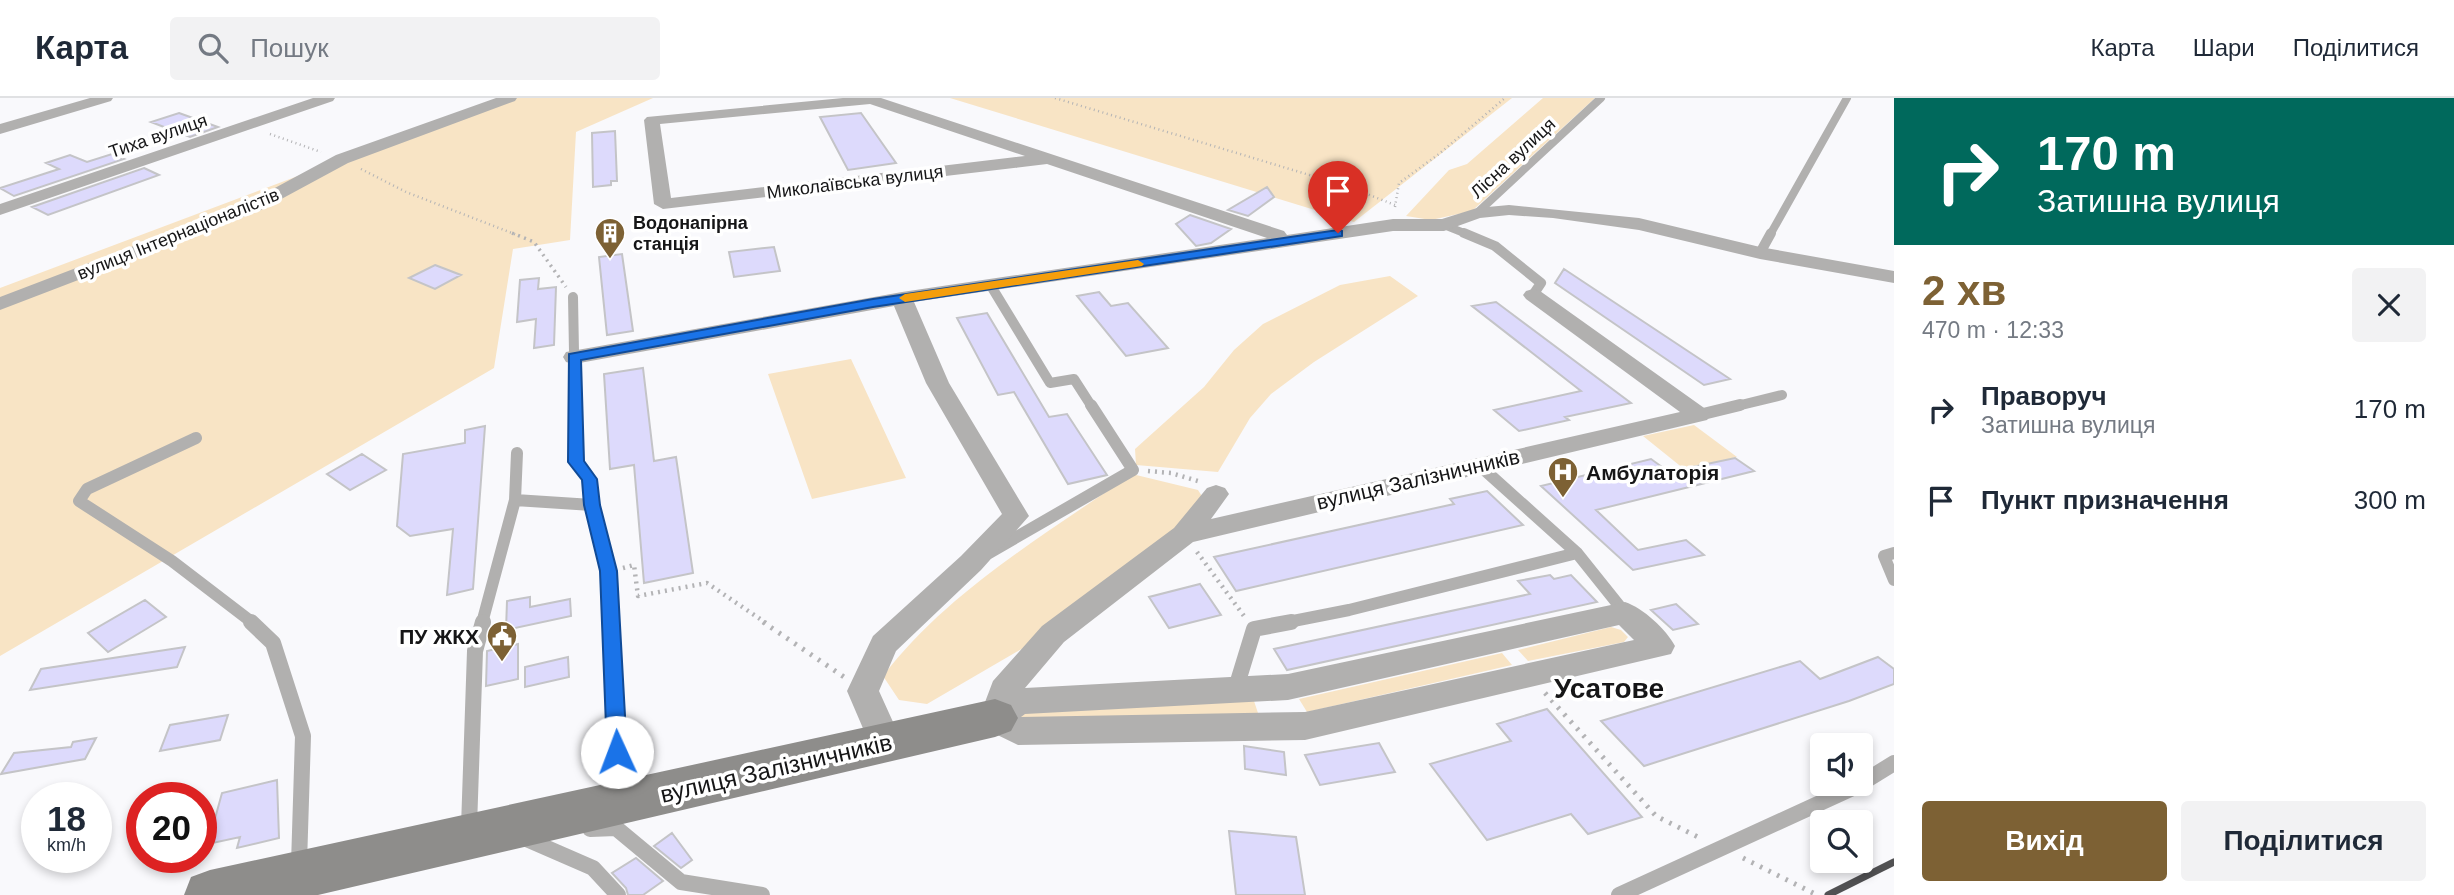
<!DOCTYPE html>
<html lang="uk">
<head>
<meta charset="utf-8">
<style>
  :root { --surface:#fff; --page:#f2f2f3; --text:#1f2937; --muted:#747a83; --line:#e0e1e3; --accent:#7d6134 }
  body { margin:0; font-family:Helvetica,sans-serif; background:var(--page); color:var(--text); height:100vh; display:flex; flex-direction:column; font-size:26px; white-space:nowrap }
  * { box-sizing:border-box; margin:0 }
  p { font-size:23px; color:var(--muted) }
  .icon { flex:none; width:38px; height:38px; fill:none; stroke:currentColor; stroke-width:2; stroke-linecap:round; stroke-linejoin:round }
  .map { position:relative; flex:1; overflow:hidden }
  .drawer { display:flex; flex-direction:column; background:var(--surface); width:560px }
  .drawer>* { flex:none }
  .guide { background:#00695c; color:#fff; overflow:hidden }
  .buttons { position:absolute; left:1810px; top:635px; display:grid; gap:14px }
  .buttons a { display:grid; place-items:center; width:63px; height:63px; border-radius:7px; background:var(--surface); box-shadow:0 4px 10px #0003; font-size:35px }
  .speed { position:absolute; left:21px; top:684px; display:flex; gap:14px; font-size:35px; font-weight:700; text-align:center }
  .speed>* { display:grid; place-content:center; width:91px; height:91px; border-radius:50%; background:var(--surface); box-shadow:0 4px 10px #0003; line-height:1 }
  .speed small { font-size:18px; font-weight:400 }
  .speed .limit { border:10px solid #d22; background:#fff; color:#111 }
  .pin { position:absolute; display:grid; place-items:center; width:60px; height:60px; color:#fff; margin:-72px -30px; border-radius:50% 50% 50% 0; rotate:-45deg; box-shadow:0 0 7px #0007 }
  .pin .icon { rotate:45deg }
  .me { position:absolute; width:77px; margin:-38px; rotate:358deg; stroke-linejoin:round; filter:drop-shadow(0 0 5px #0008) }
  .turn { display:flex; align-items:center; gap:24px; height:147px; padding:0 28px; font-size:32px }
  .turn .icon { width:91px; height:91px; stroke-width:2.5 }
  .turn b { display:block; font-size:49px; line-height:60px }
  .round { display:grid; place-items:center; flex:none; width:74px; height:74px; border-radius:7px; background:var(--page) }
  .summary { display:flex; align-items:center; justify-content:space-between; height:119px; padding:0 28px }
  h1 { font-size:42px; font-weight:700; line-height:52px; color:var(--accent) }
  .action { display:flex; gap:14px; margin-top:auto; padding:14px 28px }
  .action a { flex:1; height:80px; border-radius:7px; background:var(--accent); color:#fff; font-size:28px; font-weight:700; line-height:80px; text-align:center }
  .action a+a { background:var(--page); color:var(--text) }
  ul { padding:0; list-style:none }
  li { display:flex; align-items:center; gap:21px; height:91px; padding:0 28px }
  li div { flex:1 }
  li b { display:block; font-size:26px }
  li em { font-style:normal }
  header { display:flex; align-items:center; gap:42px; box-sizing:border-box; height:98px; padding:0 35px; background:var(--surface); border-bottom:2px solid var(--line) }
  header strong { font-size:33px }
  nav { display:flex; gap:38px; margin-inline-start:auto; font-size:24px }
  .search { width:490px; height:63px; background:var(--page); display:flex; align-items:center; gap:18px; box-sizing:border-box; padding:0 24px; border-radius:7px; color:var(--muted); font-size:26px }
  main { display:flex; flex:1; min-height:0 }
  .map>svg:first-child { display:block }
  .green { fill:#f8e4c5 }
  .building { fill:#dddafc; stroke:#c4c4c7; stroke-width:2 }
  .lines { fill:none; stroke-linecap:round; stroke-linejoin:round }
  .path-far3 { stroke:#b3b3b5; stroke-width:2.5; stroke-dasharray:1 3.5; stroke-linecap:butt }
  .path-far2 { stroke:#b3b3b5; stroke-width:3.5; stroke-dasharray:2 4.5; stroke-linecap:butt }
  .path-far1 { stroke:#b3b3b5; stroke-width:4.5; stroke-dasharray:2 5; stroke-linecap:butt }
  .path { stroke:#b3b3b5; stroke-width:5; stroke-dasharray:2.5 7; stroke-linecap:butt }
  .lane-far3 { stroke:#b1b0af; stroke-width:8 }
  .lane-far2 { stroke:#b1b0af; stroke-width:10 }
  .lane-far1 { stroke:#b1b0af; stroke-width:12 }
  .lane { stroke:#b1b0af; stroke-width:16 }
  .street { fill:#b1b0af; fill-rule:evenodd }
  .secondary { fill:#8e8d8b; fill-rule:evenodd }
  .rail { stroke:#515153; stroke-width:7 }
  .route { fill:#1a73e8; stroke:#114b97; stroke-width:2 }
  .slow { fill:#f59e0b }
  .labels { text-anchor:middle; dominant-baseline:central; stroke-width:7; stroke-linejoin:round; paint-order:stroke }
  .far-street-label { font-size:18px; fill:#161617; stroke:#fff }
  .far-poi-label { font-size:18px; font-weight:bold; fill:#161617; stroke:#fff; text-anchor:start }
  .poi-label { font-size:21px; font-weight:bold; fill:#161617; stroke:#fff; text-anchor:start }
  .street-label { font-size:21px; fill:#161617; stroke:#fff }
  .near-street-label { font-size:24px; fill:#161617; stroke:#fff }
  .near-quarter-label { font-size:28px; font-weight:bold; fill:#161617; stroke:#fff }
</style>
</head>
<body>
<header>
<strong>Карта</strong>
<div class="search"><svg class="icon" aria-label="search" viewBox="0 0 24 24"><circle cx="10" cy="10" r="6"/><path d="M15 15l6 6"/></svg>Пошук</div>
<nav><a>Карта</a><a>Шари</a><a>Поділитися</a></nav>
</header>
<main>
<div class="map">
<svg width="1894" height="797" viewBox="0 0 1894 797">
  <rect width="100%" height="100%" fill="#f9f9fc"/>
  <!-- green -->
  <path class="green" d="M505 0H653L576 34 570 142 513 151 494 270 0 558V190Z
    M950 0H1512L1354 124Z
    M1543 0H1595L1472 113 1431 122 1406 118 1449 72 1467 66Z
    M1390 178 1418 198 1314 264 1271 296 1250 320 1218 374 1136 367 1135 351 1204 289 1234 252 1263 226 1340 187Z
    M851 261 906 380 812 401 768 276Z
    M1694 327 1737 359 1684 371 1643 338Z
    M1132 376 1198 392 1205 403 1156 448 1025 549 927 606 899 602 883 578C949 492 1045 437 1132 376Z
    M1611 529 1621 532 1628 539 1624 544 1528 563 1518 552Z
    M1502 555 1512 567 1307 614 1299 601Z
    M1254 603 1259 618 1021 627 1020 611Z"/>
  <!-- building -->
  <path class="building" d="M179 15 218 29 190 39 151 24Z
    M861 15 896 65 848 72 820 19Z
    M615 33 617 83H611V87L593 89 592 35Z
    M112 56 124 61 14 98 0 90 59 71 46 65 70 57 87 64Z
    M144 70 159 77 48 117 32 109Z
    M1267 89 1274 99 1248 118 1228 112Z
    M1190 117 1231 131 1211 145 1196 148 1176 126Z
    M774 149 780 173 734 179 729 154Z
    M622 156 633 233 607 237 599 159Z
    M435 167 461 177 435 191 409 180Z
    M1564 171 1730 281 1704 287 1555 185Z
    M539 180 538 191 556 189 554 247 534 250 536 221 517 224 520 182Z
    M1099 194 1111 208 1128 205 1168 250 1126 258 1077 198Z
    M1496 204 1631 305 1565 319 1569 322 1519 333 1494 312 1581 293 1472 208Z
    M987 215 1049 319 1067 316 1107 377 1068 386 1014 294 998 297 957 220Z
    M643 270 654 363 676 359 693 475 644 485 634 367 610 371 604 276Z
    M485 328 473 491 447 497 453 431 410 438 397 428 403 356 465 345V332Z
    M362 356 386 372 350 392 327 376Z
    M1735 360 1754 373 1596 412 1638 452 1686 442 1704 457 1633 472 1541 388 1651 361 1669 374Z
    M1487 393 1523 427 1236 493 1214 459 1454 406 1450 401Z
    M1550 477 1554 481 1571 477 1597 504 1287 572 1274 551 1530 496 1518 483Z
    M1200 486 1221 517 1169 530 1149 499Z
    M530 499V509L570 501 571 518 506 532 507 503Z
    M145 502 166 519 108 554 88 535Z
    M1676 506 1698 526 1673 532 1651 512Z
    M518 546V581L486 588 487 553Z
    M185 549 177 569 30 592 41 571Z
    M568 559 569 579 525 589V569Z
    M1878 559 1894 571V586L1849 603 1644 668 1601 623 1800 563 1820 581Z
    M1547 611 1642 719 1588 736 1571 716 1487 742 1430 666 1511 643 1497 626Z
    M228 617 220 642 160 653 170 627Z
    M96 640 85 661 1 676 14 655 71 649 73 644Z
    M1379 645 1395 674 1320 687 1305 657Z
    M1244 648 1284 654 1286 677 1245 671Z
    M277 682 279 740 237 750 240 739 208 746 222 695Z
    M1229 733 1296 739 1305 797H1236Z
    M672 735 692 762 681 770 654 748Z
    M636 760 663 783 643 797H628L626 790 612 775Z"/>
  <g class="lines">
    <!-- path-far3 -->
    <path class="path-far3" d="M1055 0 1349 89 1395 107
      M270 36 321 54
      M361 71 406 94 517 137
      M1395 109 1399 85 1439 56 1505 0"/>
    <!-- path-far2 -->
    <path class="path-far2" d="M512 135 534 144 566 189"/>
    <!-- path-far1 -->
    <path class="path-far1" d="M1148 373 1171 375 1201 384
      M1197 454 1244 518
      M623 470 634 467 638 498 707 485 766 525"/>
    <!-- path -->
    <path class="path" d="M763 524 844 579
      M1545 595 1656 718 1700 740
      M1743 760 1817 797"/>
    <!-- lane-far3 -->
    <path class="lane-far3" d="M1477 115 1601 0
      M1444 127 1469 137
      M1770 137 1847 0"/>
    <!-- lane-far2 -->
    <path class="lane-far2" d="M1464 135 1495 148 1541 185 1533 197
      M1760 155 1771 135
      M991 188 1050 285 1074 281 1092 309
      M573 199 575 309
      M1733 309 1782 297"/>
    <!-- lane-far1 -->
    <path class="lane-far1" d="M575 307 576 364 589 381 592 407 609 473 611 525
      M1699 317 1740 307
      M196 340 87 391 79 403 172 463 253 525
      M1479 367 1577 455 1625 515
      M515 402 592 407
      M989 455 1133 372 1091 307
      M1894 455 1884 458 1894 482
      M482 525 515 402 517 355
      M1283 525 1349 512 1577 455"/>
    <!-- lane -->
    <path class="lane" d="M251 524 273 545 303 638 299 766
      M611 524 619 699
      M1235 593 1254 531 1291 524
      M469 729 475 553 483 524
      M590 731 616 730 681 784 762 797
      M524 740 593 770 618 797
      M1619 797 1857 688 1894 665"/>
    <!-- street -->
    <path class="street" d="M90 0H113L111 3 0 36V26Z
      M313 0H335L333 3 0 117V106Z
      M496 0H517L515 3 348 65 261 112 0 212V199L249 104 336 57Z
      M843 0H881L1284 133 1287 137 1393 121H1442L1477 110 1509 107 1639 120 1760 149 1894 173V185L1760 161 1639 132 1553 120 1509 117 1480 120 1444 133H1393L914 204 949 285 1029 418 981 472 896 553 879 593 903 646 898 656 886 660 874 656 847 593 873 538 961 458 1002 416 926 285 894 208 574 266 566 264 563 259 566 254 902 194 1267 140 1047 66 663 111 654 106 644 22 647 19ZM870 6 1025 58 671 100 660 26Z
      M1533 191 1540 193 1707 312 1711 317 1707 322 1193 444 1064 544 1025 590 1288 576 1625 504C1643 510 1666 531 1675 548L1671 556 1305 642 1018 647 983 630 979 620 993 583 1042 528 1174 430 1207 390 1216 387 1225 390 1229 396 1211 421 1680 314 1526 201 1523 197 1526 193ZM1619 527 1634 542 1305 614 1021 619 1025 616 1288 602Z"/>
    <!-- secondary -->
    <path class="secondary" d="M995 601 1011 607 1018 620 1011 633 995 639 318 797H184L191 779 210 772Z"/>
    <!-- rail -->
    <path class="rail" d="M1828 797 1894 764"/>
  </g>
  <!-- route -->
  <path class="route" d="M1338 132 1342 133V138L873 209 581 262 584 363 597 381 600 407 617 473 627 654 624 661 617 663 610 661 607 654 600 473 584 407 582 382 568 364 569 256 873 201Z"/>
  <!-- slow -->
  <path class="slow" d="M1138 162 1144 166 1142 168 905 204 899 200 905 196Z"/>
  <!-- icons -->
  <defs>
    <g id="building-pin" transform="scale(1.575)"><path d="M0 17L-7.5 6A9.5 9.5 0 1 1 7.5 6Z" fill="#7d6134" stroke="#fff"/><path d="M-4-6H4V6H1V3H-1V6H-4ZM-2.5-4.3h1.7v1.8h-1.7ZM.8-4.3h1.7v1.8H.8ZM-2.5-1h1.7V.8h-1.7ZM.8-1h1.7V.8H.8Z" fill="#fff"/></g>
    <g id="hospital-pin" transform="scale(1.575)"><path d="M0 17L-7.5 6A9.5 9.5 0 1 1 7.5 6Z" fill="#7d6134" stroke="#fff"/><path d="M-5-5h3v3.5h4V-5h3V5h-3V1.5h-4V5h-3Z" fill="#fff"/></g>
    <g id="civic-pin" transform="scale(1.575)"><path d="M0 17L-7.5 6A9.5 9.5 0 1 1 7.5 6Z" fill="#7d6134" stroke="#fff"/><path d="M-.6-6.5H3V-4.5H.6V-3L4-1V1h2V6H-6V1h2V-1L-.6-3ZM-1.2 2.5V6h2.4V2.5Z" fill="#fff"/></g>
  </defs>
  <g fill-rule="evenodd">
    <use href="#building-pin" x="610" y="135"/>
    <use href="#hospital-pin" x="1563" y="374"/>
    <use href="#civic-pin" x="502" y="538"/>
  </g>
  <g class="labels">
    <!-- far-street labels -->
    <g class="far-street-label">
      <text transform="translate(158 38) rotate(-19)">Тиха вулиця</text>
      <text transform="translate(1513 60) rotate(-43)">Лісна вулиця</text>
      <text transform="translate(855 84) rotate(-7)">Миколаївська вулиця</text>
      <text transform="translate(178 136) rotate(-22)">вулиця Інтернаціоналістів</text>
    </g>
    <!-- far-poi labels -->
    <g class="far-poi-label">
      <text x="633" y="125">Водонапірна<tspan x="633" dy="21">станція</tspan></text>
    </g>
    <!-- poi labels -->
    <g class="poi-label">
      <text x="1586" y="374">Амбулаторія</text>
      <text x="479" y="538" text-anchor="end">ПУ ЖКХ</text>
    </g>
    <!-- street labels -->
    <g class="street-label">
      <text transform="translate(1418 381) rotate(-13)">вулиця Залізничників</text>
    </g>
    <!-- near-street labels -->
    <g class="near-street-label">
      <text transform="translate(776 670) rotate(-13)">вулиця Залізничників</text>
    </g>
    <!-- near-quarter labels -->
    <g class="near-quarter-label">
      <text x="1609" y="590">Усатове</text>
    </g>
  </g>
</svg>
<div class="buttons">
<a><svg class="icon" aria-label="sound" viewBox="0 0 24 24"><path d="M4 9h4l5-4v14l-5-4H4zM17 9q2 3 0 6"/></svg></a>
<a><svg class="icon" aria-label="search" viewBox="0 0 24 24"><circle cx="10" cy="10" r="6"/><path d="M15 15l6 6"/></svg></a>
</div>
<div class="speed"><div>18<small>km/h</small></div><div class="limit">20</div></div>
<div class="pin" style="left:1338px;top:135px;background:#d93025"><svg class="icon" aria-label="arrive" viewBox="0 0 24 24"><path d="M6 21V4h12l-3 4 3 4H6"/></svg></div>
<svg class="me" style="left:617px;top:654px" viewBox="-20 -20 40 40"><circle r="19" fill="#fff"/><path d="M0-13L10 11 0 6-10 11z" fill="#1a73e8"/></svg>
</div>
<section class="drawer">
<div class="guide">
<div class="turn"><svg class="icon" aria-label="right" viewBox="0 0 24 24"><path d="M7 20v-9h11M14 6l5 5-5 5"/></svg><div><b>170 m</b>Затишна вулиця</div></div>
</div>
<div class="summary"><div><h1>2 хв</h1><p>470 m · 12:33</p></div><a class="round"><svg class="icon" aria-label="close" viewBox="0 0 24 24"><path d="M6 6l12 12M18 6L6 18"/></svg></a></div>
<ul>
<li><svg class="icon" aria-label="right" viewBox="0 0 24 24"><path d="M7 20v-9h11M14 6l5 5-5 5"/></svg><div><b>Праворуч</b><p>Затишна вулиця</p></div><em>170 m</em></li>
<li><svg class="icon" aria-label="arrive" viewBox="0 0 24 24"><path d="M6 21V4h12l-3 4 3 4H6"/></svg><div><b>Пункт призначення</b></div><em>300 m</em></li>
</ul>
<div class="action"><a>Вихід</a><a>Поділитися</a></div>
</section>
</main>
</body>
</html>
